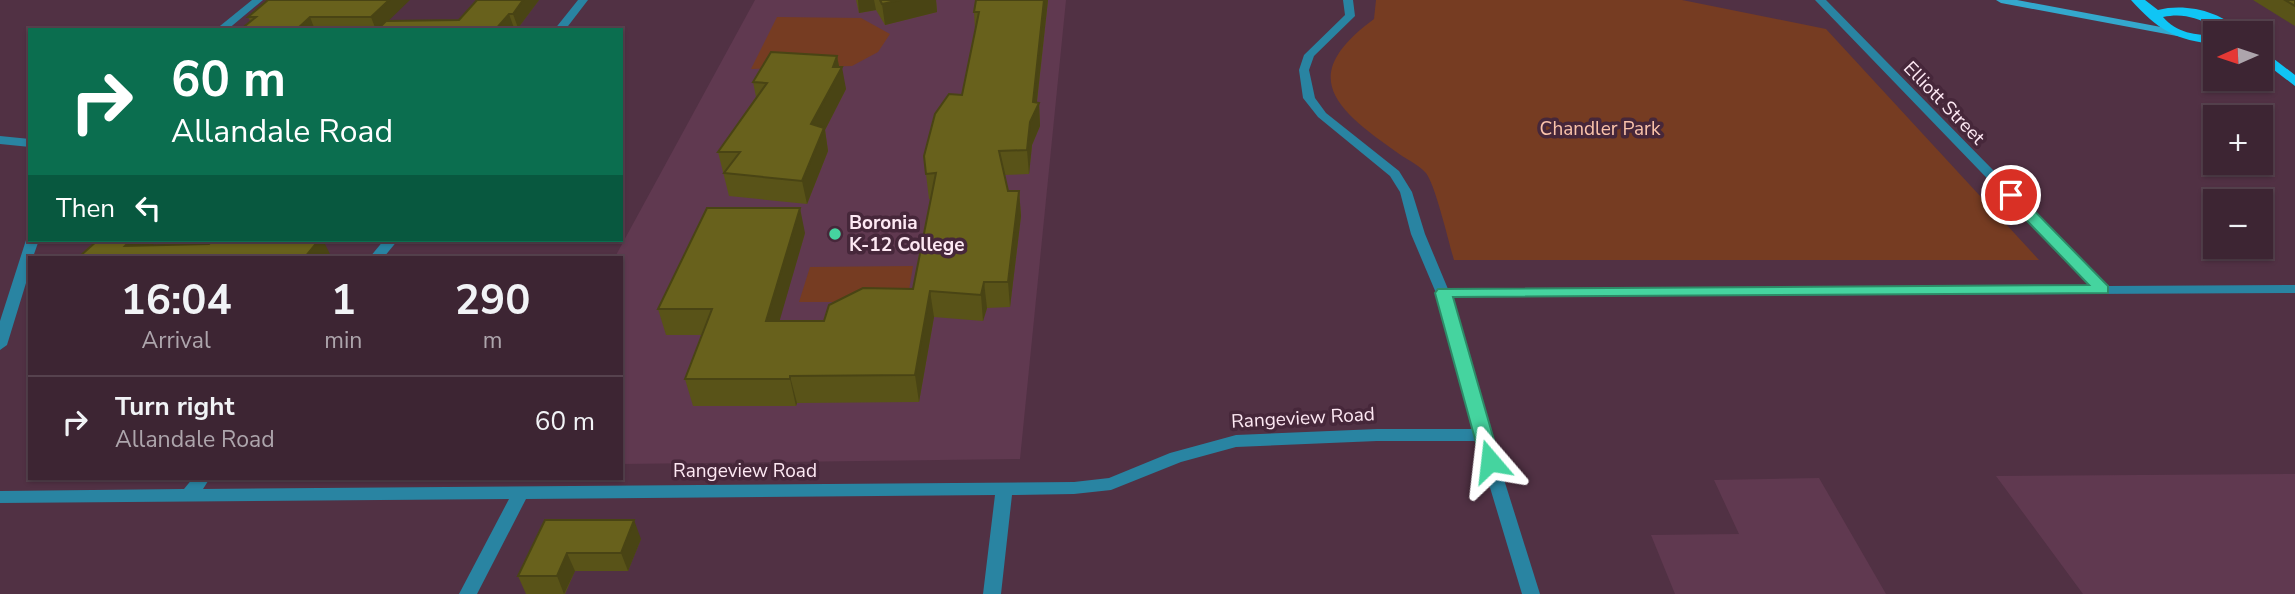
<!DOCTYPE html>
<html lang="en">
<head>
<meta charset="utf-8">
<style>
  :root { --surface:#3d2533; --page:#48313f; --text:#f1f3f6; --muted:#ada5ac; --line:#56424e }
  body { margin:0; font-family:"Nunito Sans",sans-serif; background:var(--page); color:var(--text); height:100vh; display:flex; flex-direction:column; font-size:26px; white-space:nowrap }
  * { box-sizing:border-box; margin:0 }
  p { font-size:23px; color:var(--muted) }
  .icon { flex:none; width:38px; height:38px; fill:none; stroke:currentColor; stroke-width:2; stroke-linecap:round; stroke-linejoin:round }
  .map { position:relative; flex:1; overflow:hidden }
  .side { position:absolute; left:28px; top:256px; width:595px; height:224px; display:flex; flex-direction:column; background:var(--surface); border-radius:0px; box-shadow:0 2px 5px #0004,0 0 0 2px var(--line) }
  .side>* { flex:none }
  .hud { position:absolute; left:28px; top:28px; width:595px; height:214px; border-radius:0px; box-shadow:0 2px 5px #0004,0 0 0 2px var(--line); background:#0b6e4f; color:#fff; overflow:hidden }
  .needle { width:46px; rotate:267deg }
  .controls { position:absolute; left:2203px; top:21px; display:grid; gap:14px }
  .controls a { display:grid; place-items:center; width:70px; height:70px; border-radius:0px; background:var(--surface); box-shadow:0 2px 5px #0004,0 0 0 2px var(--line); font-size:35px }
  .pin { position:absolute; display:grid; place-items:center; width:60px; height:60px; color:#fff; margin:-30px; border:4px solid #fff; border-radius:50%; box-shadow:0 2px 7px #0007 }
  .me { position:absolute; width:77px; margin:-38px; rotate:343deg; stroke-linejoin:round; filter:drop-shadow(0 0 5px #0008) }
  .turn { display:flex; align-items:center; gap:24px; height:147px; padding:0 28px; font-size:32px }
  .turn .icon { width:91px; height:91px; stroke-width:2.5 }
  .turn b { display:block; font-size:49px; line-height:60px }
  .then { display:flex; align-items:center; height:66px; padding:0 28px; background:#0003; gap:14px; font-size:26px }
  .eta { display:flex; justify-content:space-evenly; align-items:center; height:119px; text-align:center }
  .eta b { font-size:42px; font-weight:700; line-height:49px }
  ul { padding:0; list-style:none }
  li { display:flex; align-items:center; gap:21px; height:91px; padding:0 28px; border-top:2px solid var(--line) }
  li div { flex:1 }
  li b { display:block; font-size:26px }
  li em { font-style:normal }
  .map>svg:first-child { display:block }
  .built { fill:#603950 }
  .green { fill:#763c22 }
  .lines { fill:none; stroke-linecap:round; stroke-linejoin:round }
  .street { fill:#2984a2; fill-rule:evenodd }
  .secondary { fill:#34a8cd; fill-rule:evenodd }
  .primary { fill:#10c5f5; fill-rule:evenodd }
  .wall { fill:#595318 }
  .shaded-wall { fill:#494414 }
  .building { fill:#68611c; stroke:#494414; stroke-width:2 }
  .route { fill:#45d49f; stroke:#2d8a67; stroke-width:2 }
  .poi-dot { fill:#45d49f; stroke:#46273a; stroke-width:2.5 }
  .labels { text-anchor:middle; dominant-baseline:central; stroke-width:7; stroke-linejoin:round; paint-order:stroke }
  .street-label { font-size:19px; fill:#fde8f3; stroke:#46273a }
  .park-label { font-size:19px; fill:#fac3ab; stroke:#46273a }
  .poi-label { font-size:19px; font-weight:bold; fill:#fde8f3; stroke:#46273a; text-anchor:start }
</style>
</head>
<body>
<div class="map">
<svg width="2295" height="594" viewBox="0 0 2295 594">
  <rect width="100%" height="100%" fill="#513144"/>
  <!-- built -->
  <path class="built" d="M755 0H1066L1020 459 621 464V257H615Z
    M2295 474V594H2083L1996 476Z
    M1819 478 1886 594H1675L1651 535 1739 534 1714 480Z"/>
  <!-- green -->
  <path class="green" d="M1376 0H1682L1826 29 2039 260H1454C1449 243 1435 184 1426 173 1418 164 1404 158 1395 151 1333 107 1298 75 1374 19Z
    M777 17 861 18 890 34 878 52 852 66 751 69Z
    M913 266 907 302H799L810 267Z"/>
  <g class="lines">
    <!-- street -->
    <path class="street" d="M252 0H263L227 30H215Z
      M578 0H588L565 30H554Z
      M1343 0H1353L1355 16 1314 56 1309 70 1315 98 1326 113 1399 171 1412 192 1425 234 1448 289 2091 286 1815 0H1826L2107 286 2295 285V293L1451 297 1490 435 1540 594H1522L1476 441H1377L1236 447 1181 462 1111 490 1074 494 1012 495 1001 594H983L995 495 526 499 477 594H459L509 499 0 503V491L184 489 193 478H210L203 489 1074 482 1109 478 1170 453 1236 435 1377 429H1473L1436 293 1411 234 1400 192 1390 176 1318 117 1303 98 1299 70 1304 55 1345 15Z
      M0 136 30 139V147L0 144Z
      M27 237H30V240H39L33 257H30V270L7 345 0 350V321Z
      M384 240H398L384 257H370Z"/>
    <!-- secondary -->
    <path class="secondary" d="M1996 0H2017L2177 30 2182 33 2177 36 2001 3Z"/>
    <!-- primary -->
    <path class="primary" d="M2131 0H2145L2158 10C2185 3 2222 11 2241 33 2214 34 2199 9 2163 17 2176 33 2196 35 2216 36V44C2176 41 2157 29 2131 0Z
      M2261 49 2295 75V86L2261 60Z"/>
  </g>
  <!-- wall -->
  <path class="wall" d="M268 0 389 21 459 20 539 0 518 28H514L513 30H240L250 21 248 17Z
    M856 0H936L937 12 885 25 876 10 859 13Z
    M1048 0 1037 102 1039 103 1040 126 1032 145 1029 174 1004 175 1008 191H1019L1021 216 1010 307 987 308 983 321 934 317 919 402 797 403 796 406H693L685 379 703 335H666L658 309 805 233 779 321H824L913 289 931 199H929L926 174 962 95 975 30 974 12Z
    M2253 0H2295V26Z
    M837 56 839 67 846 89 825 130 828 151 807 204 729 196 718 152 756 97 753 82Z
    M545 520 641 539 628 571H575L565 594H526L518 576Z"/>
  <!-- shaded-wall -->
  <path class="shaded-wall" d="M389 0H410L379 30H376L371 17Z
    M523 0H539L518 28 513 14Z
    M858 0H874L876 10 859 13Z
    M900 0H936L937 12 885 25 882 4Z
    M1044 0H1048L1036 109 1039 103 1040 126 1032 145 1029 174 1027 150Z
    M509 14 514 28 513 30H495Z
    M310 17 315 30H296Z
    M837 56 840 71 842 67 846 89 825 130 828 151 807 204 802 181 811 124Z
    M1019 191 1021 216 1010 307 1008 282Z
    M800 208 805 233 772 347 766 321Z
    M131 240H155L156 242 140 257 125 246Z
    M319 240H323L330 254 327 257H305Z
    M984 282 987 308 983 321 981 295Z
    M930 291 934 317 919 402 915 375Z
    M790 376 797 403 796 406 790 379Z
    M634 520 641 539 628 571 621 553Z
    M567 553 575 571 564 594 557 576Z"/>
  <!-- building -->
  <path class="building" d="M268 0H389L371 17H310L296 30H240L256 17H248Z
    M477 0H523L513 14H509L495 30H377L386 21 459 20Z
    M880 0H900L882 4Z
    M976 0H1044L1033 102 1039 103 1030 122 1027 150 999 151 1008 191H1019L1008 282H984L981 295 930 291 915 375 790 376V379H685L712 309H658L707 208H800L766 321H824L829 305 863 288 913 289 936 173 926 174 924 156 935 114 949 94 962 95 979 12H974Z
    M2285 0H2295V6Z
    M771 52 837 56 833 67H842L811 124 824 128 802 181 724 173 740 152H718L767 83 753 82Z
    M98 240H131L125 246 209 244 213 240H319L305 257H79Z
    M545 520H634L621 553H567L557 576H518Z"/>
  <!-- route -->
  <path class="route" d="M2011 191 2016 192 2108 286V293L1453 297 1500 461 1490 468 1481 461 1435 293 1438 289 2089 285 2006 199V192Z"/>
  <!-- markers -->
  <circle class="poi-dot" cx="835" cy="234" r="7"/>
  <g class="labels">
    <!-- street labels -->
    <g class="street-label">
      <text transform="translate(1944 103) rotate(46)">Elliott Street</text>
      <text transform="translate(1303 418) rotate(-3)">Rangeview Road</text>
      <text x="745" y="471">Rangeview Road</text>
    </g>
    <!-- park labels -->
    <g class="park-label">
      <text x="1600" y="129">Chandler Park</text>
    </g>
    <!-- poi labels -->
    <g class="poi-label">
      <text x="849" y="223">Boronia<tspan x="849" dy="22">K-12 College</tspan></text>
    </g>
  </g>
</svg>
<div class="controls">
<a><svg class="needle" viewBox="-14 -14 28 28"><path d="M0-13l5 13h-10z" fill="#e53935"/><path d="M0 13l5-13h-10z" fill="#ada5ac"/></svg></a>
<a>+</a>
<a>−</a>
</div>
<div class="pin" style="left:2011px;top:195px;background:#d93025"><svg class="icon" aria-label="arrive" viewBox="0 0 24 24"><path d="M6 21V4h12l-3 4 3 4H6"/></svg></div>
<svg class="me" style="left:1490px;top:461px" viewBox="-20 -20 40 40"><path d="M0-17L14 15 0 8-14 15z" fill="#45d49f" stroke="#fff" stroke-width="4"/></svg>
<div class="hud">
<div class="turn"><svg class="icon" aria-label="right" viewBox="0 0 24 24"><path d="M7 20v-9h11M14 6l5 5-5 5"/></svg><div><b>60 m</b>Allandale Road</div></div>
<div class="then">Then<svg class="icon" aria-label="left" viewBox="0 0 24 24"><path d="M17 20v-9H6M10 6l-5 5 5 5"/></svg></div>
</div>
<section class="side">
<div class="eta">
<div><b>16:04</b><p>Arrival</p></div>
<div><b>1</b><p>min</p></div>
<div><b>290</b><p>m</p></div>
</div>
<ul>
<li><svg class="icon" aria-label="right" viewBox="0 0 24 24"><path d="M7 20v-9h11M14 6l5 5-5 5"/></svg><div><b>Turn right</b><p>Allandale Road</p></div><em>60 m</em></li>
</ul>
</section>
</div>
</body>
</html>
